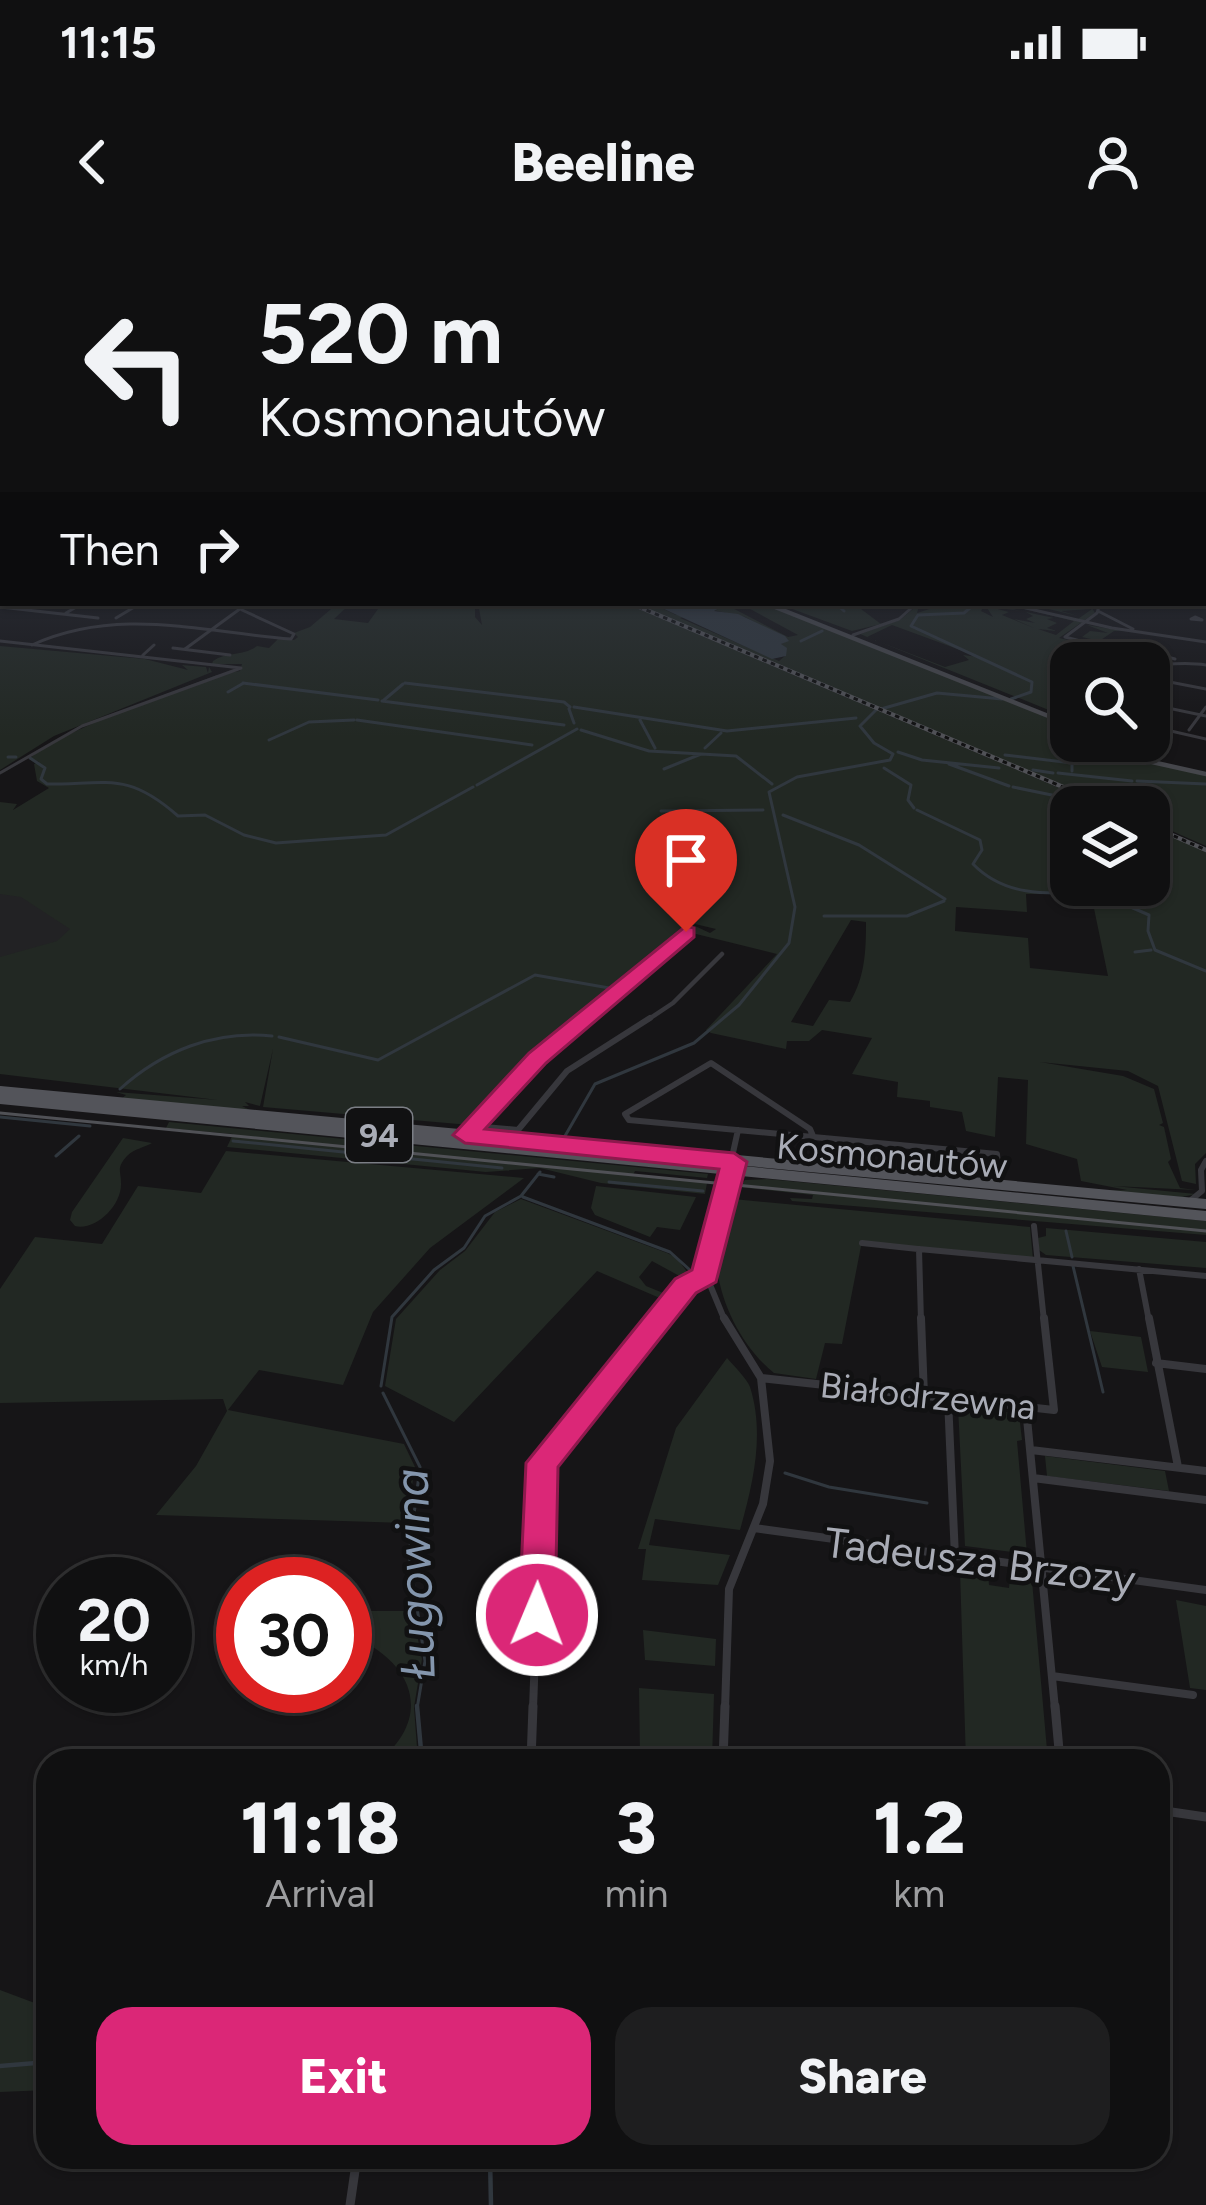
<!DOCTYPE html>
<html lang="en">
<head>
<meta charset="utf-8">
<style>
  :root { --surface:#101011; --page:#1e1e1f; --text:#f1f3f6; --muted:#9c9d9f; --line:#303031; --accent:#db2777 }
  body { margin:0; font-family:Figtree,sans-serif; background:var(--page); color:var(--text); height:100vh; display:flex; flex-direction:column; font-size:45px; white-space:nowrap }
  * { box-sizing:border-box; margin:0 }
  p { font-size:39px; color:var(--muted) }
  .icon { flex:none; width:66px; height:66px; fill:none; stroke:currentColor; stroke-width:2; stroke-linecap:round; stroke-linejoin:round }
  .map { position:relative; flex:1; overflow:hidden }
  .panel { position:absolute; left:36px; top:1509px; width:1134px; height:420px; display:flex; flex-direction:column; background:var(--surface); border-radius:36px; box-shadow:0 3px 9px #0004,0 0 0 3px var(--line) }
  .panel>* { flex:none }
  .banner { position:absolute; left:0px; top:0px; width:1206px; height:366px; box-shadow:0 3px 9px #0004,0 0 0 3px var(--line); background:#101011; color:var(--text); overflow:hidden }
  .controls { position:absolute; left:1050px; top:402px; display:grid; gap:24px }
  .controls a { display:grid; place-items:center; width:120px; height:120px; border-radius:24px; background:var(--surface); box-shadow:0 3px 9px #0004,0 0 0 3px var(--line); font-size:60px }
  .speed { position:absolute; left:36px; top:1317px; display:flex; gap:24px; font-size:60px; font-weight:700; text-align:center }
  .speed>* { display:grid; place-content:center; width:156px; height:156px; border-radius:50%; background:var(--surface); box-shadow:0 3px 9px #0004,0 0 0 3px var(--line); line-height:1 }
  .speed small { font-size:30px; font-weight:400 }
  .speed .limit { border:18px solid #d22; background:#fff; color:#111 }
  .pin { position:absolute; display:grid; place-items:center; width:102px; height:102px; color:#fff; margin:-123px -51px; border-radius:50% 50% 50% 0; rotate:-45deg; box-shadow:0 0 12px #0007 }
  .pin .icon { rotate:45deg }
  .me { position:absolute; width:132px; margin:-66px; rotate:1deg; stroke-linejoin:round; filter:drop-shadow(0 0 9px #0008) }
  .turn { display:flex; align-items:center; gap:42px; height:252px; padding:0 60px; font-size:54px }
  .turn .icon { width:156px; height:156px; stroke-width:2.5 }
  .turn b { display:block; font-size:84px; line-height:102px }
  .then { display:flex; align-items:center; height:114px; padding:0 60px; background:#0003; gap:24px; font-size:45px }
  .eta { display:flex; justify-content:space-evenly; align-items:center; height:204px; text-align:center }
  .eta b { font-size:72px; font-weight:800; line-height:84px }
  .cta { display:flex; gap:24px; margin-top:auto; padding:24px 60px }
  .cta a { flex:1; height:138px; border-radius:36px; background:var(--accent); color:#fff; font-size:48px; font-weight:800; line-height:138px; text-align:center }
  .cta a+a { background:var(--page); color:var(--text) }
  .status { display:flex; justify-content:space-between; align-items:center; height:84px; padding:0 60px; background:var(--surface); direction:ltr }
  .status svg { height:33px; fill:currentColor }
  header { display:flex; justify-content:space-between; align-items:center; height:156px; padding:0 60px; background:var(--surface); font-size:54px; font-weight:800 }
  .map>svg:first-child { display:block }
  .built { fill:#222224 }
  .green { fill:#222823; fill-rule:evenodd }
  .water { fill:#30373e }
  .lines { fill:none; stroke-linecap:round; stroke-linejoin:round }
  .stream-far1 { stroke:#30373e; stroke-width:3 }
  .stream { stroke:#30373e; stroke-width:4.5 }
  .street-far4 { stroke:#37373c; stroke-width:3 }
  .street-far3 { stroke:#37373c; stroke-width:4.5 }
  .street-far2 { stroke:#37373c; stroke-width:6 }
  .street-far1 { stroke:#37373c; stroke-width:8 }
  .street { stroke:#37373c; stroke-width:9 }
  .secondary { stroke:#45464b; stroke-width:4.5 }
  .primary { stroke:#53545a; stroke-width:10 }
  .tram { stroke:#505156; stroke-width:3 }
  .rail-casing { stroke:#505156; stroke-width:4.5 }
  .rail { stroke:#111112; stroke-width:3; stroke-dasharray:4.5; stroke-linecap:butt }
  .route { fill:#db2777; stroke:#8e194d; stroke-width:3 }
  .labels { text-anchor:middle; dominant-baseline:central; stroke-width:9; stroke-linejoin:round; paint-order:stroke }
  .shield { fill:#111112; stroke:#7b7e85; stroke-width:3 }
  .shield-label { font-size:33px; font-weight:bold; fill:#a9acb6 }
  .street-label { font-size:36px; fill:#a9acb6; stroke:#111112 }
  .near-street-label { font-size:42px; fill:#a9acb6; stroke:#111112 }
  .near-water-label { font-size:48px; font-style:italic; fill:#8496ad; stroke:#111112 }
</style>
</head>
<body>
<div class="status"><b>11:15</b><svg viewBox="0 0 49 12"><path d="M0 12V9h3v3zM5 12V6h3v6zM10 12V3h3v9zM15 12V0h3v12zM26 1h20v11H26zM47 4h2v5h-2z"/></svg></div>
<header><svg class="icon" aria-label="back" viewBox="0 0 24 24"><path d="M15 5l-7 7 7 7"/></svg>Beeline<svg class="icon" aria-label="person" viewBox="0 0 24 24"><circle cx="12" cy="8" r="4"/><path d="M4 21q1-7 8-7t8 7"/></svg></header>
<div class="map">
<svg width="1206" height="1965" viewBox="0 0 1206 1965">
  <rect width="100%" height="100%" fill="#161517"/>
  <!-- built -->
  <path class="built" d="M625 363H632L1115 567H1104L1005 526Z
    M0 642 83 694 0 718Z"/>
  <!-- green -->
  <path class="green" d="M338 363 350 364 334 379 368 383 378 369 373 366 384 363H475V377L482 385 478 363H625L1104 567H1071V645H1149V586L1206 611V913L1195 924 1196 944 1182 941 1158 846 1128 831 1040 822 1123 836 1154 849 1163 883 1159 885 1164 887 1171 919 1168 922 1180 948 1196 950 1114 946 1196 954 1182 957 1095 951 1127 950 1081 941 1077 919 1026 904 1028 840 998 837 995 897 966 891 962 872 930 867V861L897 857 898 842 852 834 872 798 822 790 809 801H787L786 809 711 793 706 790 777 714 688 692 695 686 710 693 716 689 695 684 629 741 615 742 619 748 535 818 470 885 263 867 273 809 260 866 245 862 249 866H242L254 872 120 860 126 855 116 852 218 860 0 834V717L57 701 70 689 21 657 0 654V562L17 564 13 570 49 548 37 541 34 524 39 522 30 518 39 511 0 535C67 487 147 462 217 435L240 431 242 424H212L213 421C227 411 242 417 257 406L269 408 278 399 294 400 298 397 294 393 310 387ZM1026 654H1091L1108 736 1030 728 1028 698 955 691 956 667 1027 672ZM851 680 866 682C866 711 865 737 850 762L829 760 813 786 791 782Z
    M632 363H651L676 375 709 371 680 378 779 421 785 416 781 404 788 400 745 377 713 370 723 363 788 397 798 395 739 363H762L1059 481 1071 487V501C1117 501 1160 528 1206 535V606L1149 581V567H1115Z
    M776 363H853L881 384 852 391Z
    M920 363 917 373 948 363H986L981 371 993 377 987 368 994 365 1021 371 990 367 1009 372 1002 375 1034 388 1014 379 1035 383 1026 379 1033 376 1026 372 1054 378 1047 379 1057 383 1047 388 1057 391 1038 389 1056 395 1074 381 999 363 1035 365 1038 370 1078 379 1092 369 1061 371 1078 376 1040 367 1089 363 1095 373 1059 398 1092 405 1095 400 1082 397 1090 391 1108 393 1087 385 1123 391H1114L1092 406 1069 401 1054 408 1095 423H1071V467L1061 475 860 394 900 380ZM892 385 979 417 963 415 969 420 945 427 867 397Z
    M0 406 145 419 188 430 182 425 206 427 208 433 209 427 212 432 54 496 0 530Z
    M169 882 708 934 707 938 635 931 633 935 707 943 705 954 601 943 540 928 486 932 227 907 233 894 166 888Z
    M123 898 152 903C145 907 134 909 127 916 116 928 121 931 121 943 122 966 95 991 75 986L70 980 72 972Z
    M226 911 524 938 430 1008 373 1072 343 1145 259 1130 228 1170 404 1204 415 1227 406 1283 156 1275 196 1226 227 1171 223 1159 0 1163V1049L35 997 102 1004 138 946 201 953Z
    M767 939 1206 981V995L792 961 790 958 812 959 813 955 739 947 745 940Z
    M596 946 696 957 680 990 657 987 650 997 595 975 591 968Z
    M521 959 667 1013 677 1018 690 1036 685 1039 652 1021 639 1037 646 1046 673 1057 669 1062 597 1031 454 1182 385 1146 396 1079 440 1030 465 1011 495 972Z
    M733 959 1030 987 1033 1019 862 1001 842 1104 825 1103 816 1139 774 1133C727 1095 695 1010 733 959Z
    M1046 988 1206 1002V1028L1046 1015 1039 1010 1038 998 1046 996Z
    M1090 1091 1141 1097 1148 1132 1102 1127Z
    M727 1118C734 1126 747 1139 750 1147 765 1194 753 1244 740 1290L655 1279 649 1305 730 1315 718 1345 642 1340 646 1309H638L676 1188Z
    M963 1165 1019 1174 1022 1200 1017 1201 1027 1314 965 1306 958 1167Z
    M1045 1216 1165 1231 1169 1251 1047 1236Z
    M960 1331 988 1335 989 1345 1009 1348 1010 1338 1032 1341 1048 1521H966Z
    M1176 1360 1206 1366V1450L1190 1448Z
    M345 1371H412L422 1419 414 1467 418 1521H379C433 1477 414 1424 356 1398Z
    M643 1390 716 1399 715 1426 645 1420Z
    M639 1448 714 1454 712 1521H647V1516H640Z
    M0 1750 48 1768V1850L0 1852Z"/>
  <!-- water -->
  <path class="water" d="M651 363H687L681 365H695L691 363 722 366 714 371 738 374 785 396 789 401 781 404 787 408 786 416 772 419Z"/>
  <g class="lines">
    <!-- stream-far1 -->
    <path class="stream-far1" d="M835 363 844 371
      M976 363 964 373 918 375 911 386 1032 442 1031 452 1011 459
      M801 401 822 391
      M243 443 378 460
      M405 443 564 462 570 467
      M228 452 242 444
      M384 460 403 444
      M382 461 564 485
      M574 467 727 491 856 478
      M569 469 574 483
      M881 469 937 453 1002 459
      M357 480 532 505
      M640 480 655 508
      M581 490 649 511 736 516 772 544
      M269 500 309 482 354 480
      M1072 504V531
      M705 508 721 493
      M898 512 922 520 999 528
      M1005 515 1072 523
      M8 517H16
      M30 518 45 528 41 539 47 544C110 544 128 532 178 576L205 575 244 595 276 603 386 595 473 547
      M949 524 1009 546
      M884 528 911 545 908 560 914 568
      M664 529 701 514
      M1033 530 1053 533
      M1058 533 1132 541
      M1137 541 1206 544
      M477 545 577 489
      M1013 547 1071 559 1080 567
      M917 570 980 600 982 610 973 624C1005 657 1047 654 1090 652
      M661 571 763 570
      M783 575 859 605 945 659
      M1096 652 1149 675 1148 691 1155 710 1206 731
      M824 676H907L944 661
      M1135 712 1151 710
      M279 797 378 820 535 735 615 749
      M120 849C162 811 215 790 272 796
      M0 877 90 886
      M565 896 595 844 694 803 739 765 789 703 795 667 769 552 797 537 890 520 893 514 874 503 860 486 876 470
      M233 901 502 928
      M56 916 79 896
      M538 934 554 937
      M609 942 703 951
      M523 957 670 1012 690 1030
      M1066 991 1072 1017
      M1073 1026 1103 1152
      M381 1146 392 1077 434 1030 464 1008 485 976 521 956 540 932
      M383 1153 420 1227 409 1314 425 1421 417 1469
      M785 1233 829 1247 927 1263"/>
    <!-- stream -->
    <path class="stream" d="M417 1466 422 1521
      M0 1826 48 1822
      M490 1917 491 1965"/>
    <!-- street-far4 -->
    <path class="street-far4" d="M1004 363 1112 388 1206 402
      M0 367 98 378
      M242 370 294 394 291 399
      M1098 371 1133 389
      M66 373 83 363
      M1195 377 1202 380 1191 379Z
      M116 378 141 363
      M853 395 899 379 917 363
      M0 401 241 428 82 486 0 533
      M1092 404 1065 397 1097 373 1100 363
      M32 405C118 366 201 392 291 399
      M1125 406 1175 419
      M173 408 230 415
      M185 409 248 363
      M143 415 154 405
      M1117 417 1147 423
      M1149 423C1169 426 1184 421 1206 425
      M1149 438 1206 449
      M1149 464 1206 476
      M1057 478 1071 470
      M1149 486 1206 499
      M1189 490 1206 467"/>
    <!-- street-far3 -->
    <path class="street-far3" d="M582 781 686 692
      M646 781 673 763 722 714"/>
    <!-- street-far2 -->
    <path class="street-far2" d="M473 886 518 890 567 831 650 778
      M465 895 538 818 586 778
      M813 896 810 889 711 823 625 874 629 880 997 914 1000 945
      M1191 960 1202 951 1201 930 1206 921
      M1034 986 1044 1081
      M862 1003 918 1009
      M1139 1029 1149 1081
      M657 1081 685 1046 704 1035
      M725 1081 706 1035 738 890
      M921 1081 919 1009 1206 1036"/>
    <!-- street-far1 -->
    <path class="street-far1" d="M724 1078 761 1138 770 1221 763 1264 729 1349 725 1469
      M921 1078 924 1156
      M1149 1078 1178 1227
      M1156 1123 1206 1129
      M761 1138 1054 1170 1044 1078
      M948 1159 955 1317
      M1026 1168 1055 1469
      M1031 1210 1206 1231
      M1033 1238 1206 1260
      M754 1288 1206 1350
      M1052 1436 1193 1455
      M533 1469 542 1224 659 1078"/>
    <!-- street -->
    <path class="street" d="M1055 1466 1060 1521
      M531 1521 533 1466
      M723 1521 725 1466
      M1158 1570 1206 1577
      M350 1965 357 1917"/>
    <!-- secondary -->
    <path class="secondary" d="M765 363 1071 485
      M1104 501 1152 522 1206 534"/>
    <!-- primary -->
    <path class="primary" d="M0 851 1206 964
      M0 859 1206 976"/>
    <!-- tram -->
    <path class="tram" d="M0 873 1206 991"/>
    <!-- rail casing -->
    <g class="rail-casing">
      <path id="rail" d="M630 363 1110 567
        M1149 585 1206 610"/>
    </g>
    <!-- rail -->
    <use href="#rail" class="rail"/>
  </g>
  <!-- sky -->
  <linearGradient id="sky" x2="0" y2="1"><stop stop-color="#0c0c0d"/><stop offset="0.45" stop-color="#363b47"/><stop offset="1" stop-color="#363b47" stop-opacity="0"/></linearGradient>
  <rect width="1206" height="497" fill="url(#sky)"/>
  <!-- route -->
  <path class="route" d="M686 686 694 688V697L546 823 485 889 734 913 747 922 716 1042 696 1053 558 1227 555 1375 549 1386 537 1391 524 1386 519 1375 526 1223 675 1039 692 1030 719 929 465 903 453 895 529 813Z"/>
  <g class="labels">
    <!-- shield labels -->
    <rect class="shield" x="346" y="868" width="66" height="54" rx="9"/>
    <g class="shield-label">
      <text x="379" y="895">94</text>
    </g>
    <!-- street labels -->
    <g class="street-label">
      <text transform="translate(892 916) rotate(5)">Kosmonautów</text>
      <text transform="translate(928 1156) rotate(6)">Białodrzewna</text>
    </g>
    <!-- near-street labels -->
    <g class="near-street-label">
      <text transform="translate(980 1321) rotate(7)">Tadeusza Brzozy</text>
    </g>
    <!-- near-water labels -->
    <g class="near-water-label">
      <text transform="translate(414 1334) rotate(-92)">Ługowina</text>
    </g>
  </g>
</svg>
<div class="controls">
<a><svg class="icon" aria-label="search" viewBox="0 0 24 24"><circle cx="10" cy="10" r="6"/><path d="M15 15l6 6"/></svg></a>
<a><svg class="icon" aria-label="layers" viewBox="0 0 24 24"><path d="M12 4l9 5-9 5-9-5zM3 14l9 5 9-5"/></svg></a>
</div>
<div class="speed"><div>20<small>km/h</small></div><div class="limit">30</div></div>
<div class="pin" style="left:686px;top:692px;background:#d93025"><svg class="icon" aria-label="arrive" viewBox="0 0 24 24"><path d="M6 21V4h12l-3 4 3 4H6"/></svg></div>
<svg class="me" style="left:537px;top:1375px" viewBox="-20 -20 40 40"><circle r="17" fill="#db2777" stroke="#fff" stroke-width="3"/><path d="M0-11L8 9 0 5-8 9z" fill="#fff"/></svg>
<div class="banner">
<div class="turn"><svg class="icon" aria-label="left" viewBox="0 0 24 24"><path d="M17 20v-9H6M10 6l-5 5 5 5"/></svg><div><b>520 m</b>Kosmonautów</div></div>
<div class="then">Then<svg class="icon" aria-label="right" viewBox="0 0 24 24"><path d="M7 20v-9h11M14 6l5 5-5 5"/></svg></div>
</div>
<section class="panel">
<div class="eta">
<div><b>11:18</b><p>Arrival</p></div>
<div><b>3</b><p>min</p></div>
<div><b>1.2</b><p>km</p></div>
</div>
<div class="cta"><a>Exit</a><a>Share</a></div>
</section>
</div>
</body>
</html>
